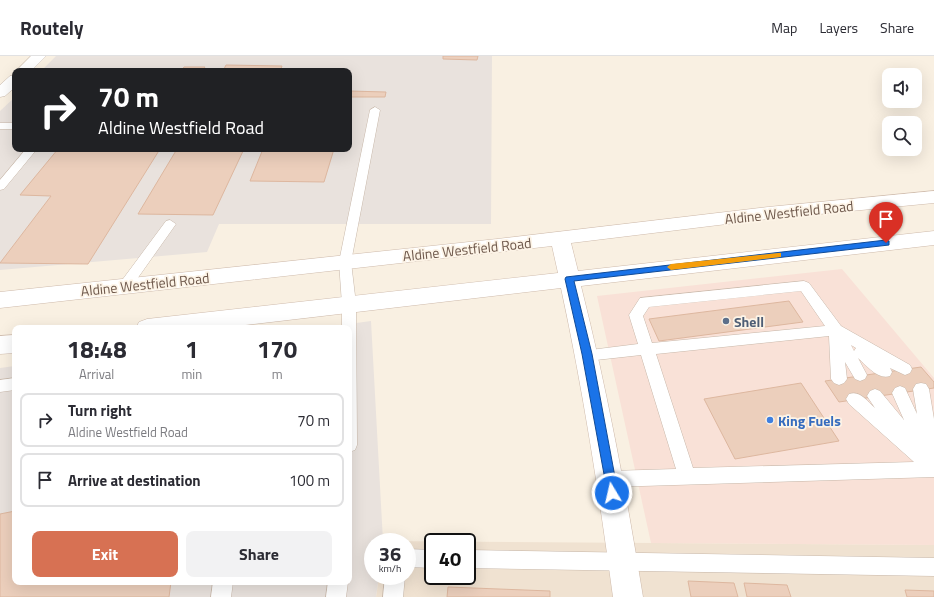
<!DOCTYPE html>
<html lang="en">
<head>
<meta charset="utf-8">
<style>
  :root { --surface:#fff; --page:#f2f2f3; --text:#2b2b33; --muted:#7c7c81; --line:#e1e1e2; --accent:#d77153 }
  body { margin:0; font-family:"Titillium Web",sans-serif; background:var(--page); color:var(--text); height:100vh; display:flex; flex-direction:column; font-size:15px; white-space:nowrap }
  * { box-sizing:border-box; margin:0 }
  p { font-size:13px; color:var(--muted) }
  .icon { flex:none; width:22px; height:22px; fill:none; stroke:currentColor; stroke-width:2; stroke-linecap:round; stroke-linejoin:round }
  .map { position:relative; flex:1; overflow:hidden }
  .drawer { position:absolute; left:12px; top:269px; width:340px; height:260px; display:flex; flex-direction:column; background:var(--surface); border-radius:8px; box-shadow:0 4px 16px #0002 }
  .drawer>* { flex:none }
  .top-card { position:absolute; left:12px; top:12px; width:340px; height:84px; border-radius:8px; box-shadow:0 4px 16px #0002; background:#202124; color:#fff; overflow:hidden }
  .tools { position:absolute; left:882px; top:12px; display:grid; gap:8px }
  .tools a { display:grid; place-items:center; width:40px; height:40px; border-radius:8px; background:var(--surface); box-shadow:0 4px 16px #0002; font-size:20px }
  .speed { position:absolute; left:364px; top:477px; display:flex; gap:8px; font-size:20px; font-weight:700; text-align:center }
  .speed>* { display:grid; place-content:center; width:52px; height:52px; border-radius:50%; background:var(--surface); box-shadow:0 4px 16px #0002; line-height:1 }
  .speed small { font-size:10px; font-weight:400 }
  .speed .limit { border:2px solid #111; border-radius:6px; background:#fff; color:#111 }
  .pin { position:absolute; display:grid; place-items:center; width:34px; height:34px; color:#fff; margin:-41px -17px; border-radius:50% 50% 50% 0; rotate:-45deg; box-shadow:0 0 4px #0007 }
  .pin .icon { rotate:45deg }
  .me { position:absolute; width:44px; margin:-22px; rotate:351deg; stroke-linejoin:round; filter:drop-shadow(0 0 3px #0008) }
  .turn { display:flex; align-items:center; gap:14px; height:84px; padding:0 20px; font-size:18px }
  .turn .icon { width:52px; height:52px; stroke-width:2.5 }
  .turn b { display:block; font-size:28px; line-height:34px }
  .eta { display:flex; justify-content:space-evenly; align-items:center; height:68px; text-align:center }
  .eta b { font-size:24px; font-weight:700; line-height:28px }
  .cta { display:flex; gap:8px; margin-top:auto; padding:8px 20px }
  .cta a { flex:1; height:46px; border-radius:8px; background:var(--accent); color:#fff; font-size:16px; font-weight:700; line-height:46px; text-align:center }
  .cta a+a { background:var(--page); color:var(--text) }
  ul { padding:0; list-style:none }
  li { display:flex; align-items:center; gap:12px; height:54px; margin:0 8px 6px; padding:0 12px; border:2px solid var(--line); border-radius:8px }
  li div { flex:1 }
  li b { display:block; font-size:15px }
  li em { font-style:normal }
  header { display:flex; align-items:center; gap:24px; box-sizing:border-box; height:56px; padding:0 20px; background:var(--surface); border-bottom:1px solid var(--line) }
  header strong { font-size:19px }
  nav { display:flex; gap:22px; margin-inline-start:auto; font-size:14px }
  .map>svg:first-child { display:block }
  .residential { fill:#f0e2d1; fill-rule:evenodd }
  .commercial { fill:#f9e1d7 }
  .industrial { fill:#e9e2dd }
  .building { fill:#eccfbc; stroke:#ddb79f }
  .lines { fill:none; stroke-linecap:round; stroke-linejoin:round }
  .lane-casing { stroke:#c8b8aa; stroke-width:1 }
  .street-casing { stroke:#c8b8aa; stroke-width:1 }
  .secondary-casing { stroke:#cebaab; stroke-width:1 }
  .lane { fill:#fff; fill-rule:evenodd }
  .street { fill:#fff; fill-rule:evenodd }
  .secondary { fill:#fff; fill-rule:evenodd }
  .route { fill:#1a73e8; stroke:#114b97 }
  .slow { fill:#f59e0b }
  .service-dot { fill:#5c6f8a; stroke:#fdf4e7; stroke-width:1.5 }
  .shop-dot { fill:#3f7fe0; stroke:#fdf4e7; stroke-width:1.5 }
  .labels { text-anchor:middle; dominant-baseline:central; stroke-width:3.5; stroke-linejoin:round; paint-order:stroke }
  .street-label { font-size:14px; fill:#6e584b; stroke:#fdf4e7 }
  .service-label { font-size:14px; font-weight:bold; fill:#4e5e75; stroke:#fdf4e7; text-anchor:start }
  .shop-label { font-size:14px; font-weight:bold; fill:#366cbe; stroke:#fdf4e7; text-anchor:start }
</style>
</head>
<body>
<header>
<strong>Routely</strong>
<nav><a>Map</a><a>Layers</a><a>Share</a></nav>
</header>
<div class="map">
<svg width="934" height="541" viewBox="0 0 934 541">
  <rect width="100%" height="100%" fill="#f9f0e2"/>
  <!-- residential -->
  <path class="residential" d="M383 485 934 489V541H376L379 520H407V486ZM433 486H467V520H433Z"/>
  <!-- commercial -->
  <path class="commercial" d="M842 213 934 322V489L651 487 597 240Z"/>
  <!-- industrial -->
  <path class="industrial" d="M56 0H492L491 168H219L207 196 0 214V55L15 41V93H349V15H41Z
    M371 265 383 485 373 486V520H379L376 541H0V312L15 310V526H349V272H319Z"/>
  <!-- building -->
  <path class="building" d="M443 0H478L477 4 443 3Z
    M226 9 282 10 280 15H223Z
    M184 11H205L202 15H181Z
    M349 35 386 36 385 41H349Z
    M58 93H160L88 208 0 207 51 140 20 139Z
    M177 93H244L213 159 138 158Z
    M263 93H334L324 126 250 125Z
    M789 245 803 266 659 285 649 263Z
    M921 311 934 326V332L839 346 825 325Z
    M801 327 839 385 735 403 704 343Z
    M15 455V526H171L169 541H0V458Z
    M688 525 734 527 738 541H691Z
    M744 527 787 529 791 541H747Z
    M448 531 550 535V541H447Z
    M905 534 934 535V541H907Z"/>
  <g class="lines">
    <!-- lane casing -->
    <g class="lane-casing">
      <path id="lane" d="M375 51 380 54 351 206 356 248 357 389 355 394 349 396V272H342V248L339 206 370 54Z
        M0 67H15V73H0Z
        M26 93H37L4 133 0 134V124Z
        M170 164 176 168 130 233 125 235 120 233 118 230 120 227 166 165Z
        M804 225 809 227 841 270 910 309 912 313 910 317 905 319 890 312 892 316 890 320C878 324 867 310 858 302L867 319 865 323 860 325 855 323 845 306 847 323 844 327 839 329 834 327 831 323 829 280 656 298 693 412 914 406 849 348 846 343 849 338C860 334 867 345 875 352L867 340 870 335 875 333 880 335 904 364 892 337 895 332 900 330 905 332 917 358 913 333 916 328 921 327 926 328 929 333 934 363V421L610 431 604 429 601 423 604 417 610 415 676 413 641 299 587 305 582 303 580 299 582 295 638 288 629 259 640 242ZM801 235 825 270 652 287 643 260 649 251ZM851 289 856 292 854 295Z
        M15 322V334L0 336V324Z
        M407 493 433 494V512L407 511Z
        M467 494 934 502V520L467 512Z
        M385 520H405L403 541H383Z
        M213 526H233L231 541H211Z
        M328 526H348L346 541H326Z"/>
    </g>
    <!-- street casing -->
    <g class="street-casing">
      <path id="street" d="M31 0H46L31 15H16Z
        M15 19V31L5 40 0 41V29L10 20Z"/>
    </g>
    <!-- secondary casing -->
    <g class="secondary-casing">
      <path id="secondary" d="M934 135V147L768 163 571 187 578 215 934 175V189L581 230C607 333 626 436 643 541H613C599 437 583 334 561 232L220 272H136L139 266 147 263 558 217 552 190 0 252V236L497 183 768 151Z
        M15 279V297L0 298V280Z"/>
    </g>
    <!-- lane -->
    <use href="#lane" class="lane"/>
    <!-- street -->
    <use href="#street" class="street"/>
    <!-- secondary -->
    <use href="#secondary" class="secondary"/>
  </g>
  <!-- route -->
  <path class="route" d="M886 184 889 185V189L574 225 592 298 618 437 616 440 612 442 608 440 582 298 565 223 566 221Z"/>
  <!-- slow -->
  <path class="slow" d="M778 197H781V201L671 214 667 211 671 208Z"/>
  <!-- markers -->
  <circle class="service-dot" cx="726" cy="265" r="4"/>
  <circle class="shop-dot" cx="770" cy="364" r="4"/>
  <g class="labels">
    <!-- street labels -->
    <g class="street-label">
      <text transform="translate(789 156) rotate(-6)">Aldine Westfield Road</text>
      <text transform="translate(467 193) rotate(-6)">Aldine Westfield Road</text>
      <text transform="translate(145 228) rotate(-6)">Aldine Westfield Road</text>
    </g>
    <!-- service labels -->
    <g class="service-label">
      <text x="734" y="265">Shell</text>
    </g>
    <!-- shop labels -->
    <g class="shop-label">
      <text x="778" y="364">King Fuels</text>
    </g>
  </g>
</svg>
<div class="tools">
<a><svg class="icon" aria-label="sound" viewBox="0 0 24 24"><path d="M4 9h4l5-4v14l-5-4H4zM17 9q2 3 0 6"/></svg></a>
<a><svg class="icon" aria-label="search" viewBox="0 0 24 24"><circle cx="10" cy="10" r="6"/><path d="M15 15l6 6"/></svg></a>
</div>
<div class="speed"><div>36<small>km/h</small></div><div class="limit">40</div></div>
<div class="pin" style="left:886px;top:187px;background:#d93025"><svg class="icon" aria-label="arrive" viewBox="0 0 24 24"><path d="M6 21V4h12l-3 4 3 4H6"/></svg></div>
<svg class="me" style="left:612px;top:437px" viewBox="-20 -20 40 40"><circle r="17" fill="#1a73e8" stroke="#fff" stroke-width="3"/><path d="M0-11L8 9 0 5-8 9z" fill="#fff"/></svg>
<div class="top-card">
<div class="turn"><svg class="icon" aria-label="right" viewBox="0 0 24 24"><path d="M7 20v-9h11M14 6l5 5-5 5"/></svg><div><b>70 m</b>Aldine Westfield Road</div></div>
</div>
<section class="drawer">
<div class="eta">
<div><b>18:48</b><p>Arrival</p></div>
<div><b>1</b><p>min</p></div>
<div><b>170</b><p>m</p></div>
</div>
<ul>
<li><svg class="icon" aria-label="right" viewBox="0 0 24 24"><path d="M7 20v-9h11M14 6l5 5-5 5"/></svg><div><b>Turn right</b><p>Aldine Westfield Road</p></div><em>70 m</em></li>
<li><svg class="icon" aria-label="arrive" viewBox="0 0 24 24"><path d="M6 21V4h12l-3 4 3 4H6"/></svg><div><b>Arrive at destination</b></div><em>100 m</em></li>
</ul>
<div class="cta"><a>Exit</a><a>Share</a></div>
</section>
</div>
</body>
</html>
